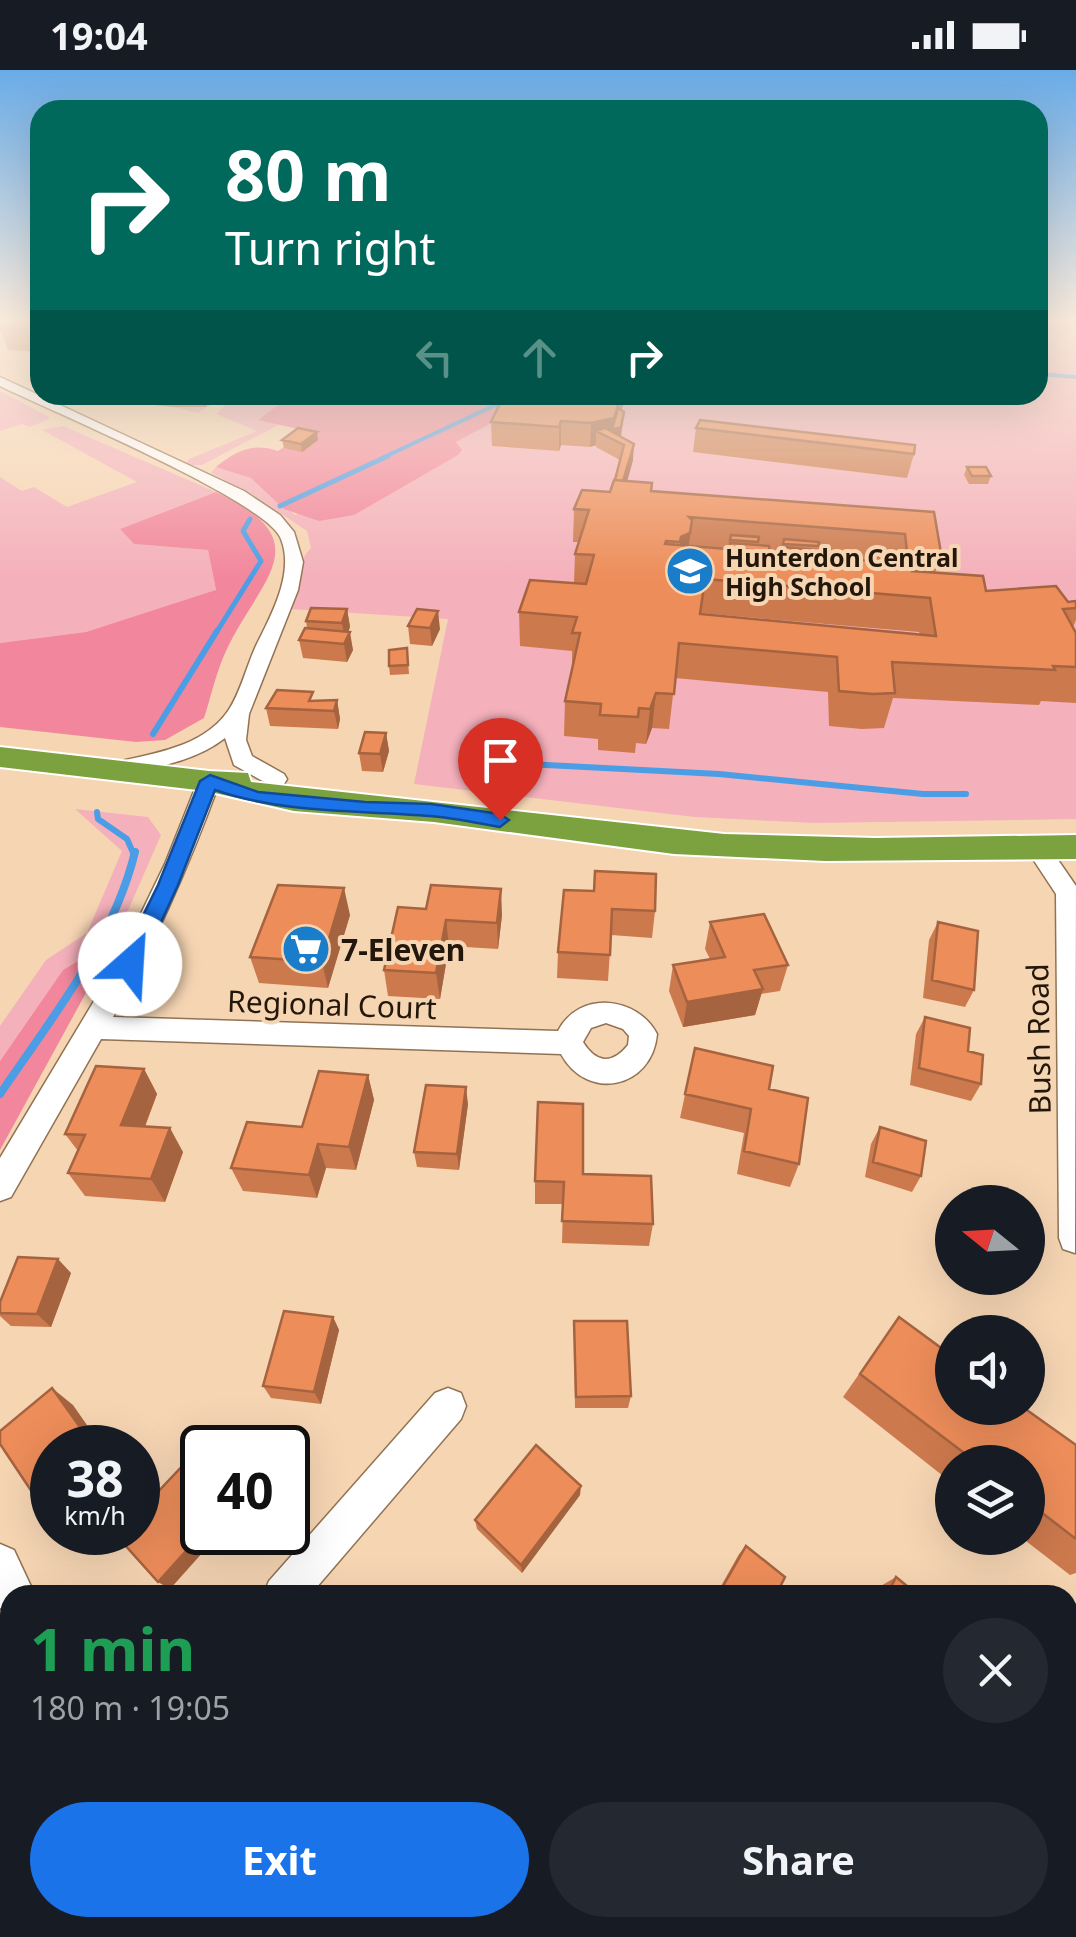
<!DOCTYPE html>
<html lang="en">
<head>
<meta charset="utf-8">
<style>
  :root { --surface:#171b24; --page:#242831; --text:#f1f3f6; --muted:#9ea1a6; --accent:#1a73e8 }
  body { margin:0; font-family:"Noto Sans",sans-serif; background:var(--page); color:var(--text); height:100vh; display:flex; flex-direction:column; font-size:38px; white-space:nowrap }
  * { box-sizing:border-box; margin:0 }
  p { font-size:32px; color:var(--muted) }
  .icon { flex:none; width:55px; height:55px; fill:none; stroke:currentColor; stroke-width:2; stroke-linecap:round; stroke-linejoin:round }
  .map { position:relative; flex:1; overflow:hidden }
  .sheet { position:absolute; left:0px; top:1515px; width:1078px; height:352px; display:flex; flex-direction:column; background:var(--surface); border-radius:30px 30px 0 0; box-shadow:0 10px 40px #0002 }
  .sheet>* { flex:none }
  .banner { position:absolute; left:30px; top:30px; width:1018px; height:305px; border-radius:30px; box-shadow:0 10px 40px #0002; background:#00695c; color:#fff; overflow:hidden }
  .needle { width:65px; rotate:288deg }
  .controls { position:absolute; left:935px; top:1115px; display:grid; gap:20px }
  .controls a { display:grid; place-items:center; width:110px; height:110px; border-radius:50%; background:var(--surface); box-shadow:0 10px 40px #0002; font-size:50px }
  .speed { position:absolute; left:30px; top:1355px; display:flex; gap:20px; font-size:50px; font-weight:700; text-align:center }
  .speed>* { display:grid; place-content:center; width:130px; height:130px; border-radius:50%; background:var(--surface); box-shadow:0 10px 40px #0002; line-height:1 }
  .speed small { font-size:25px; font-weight:400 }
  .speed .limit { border:5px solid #111; border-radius:15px; background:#fff; color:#111 }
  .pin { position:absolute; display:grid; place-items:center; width:85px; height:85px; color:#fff; margin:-102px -42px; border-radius:50% 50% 50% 0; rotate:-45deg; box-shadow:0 0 10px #0007 }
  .pin .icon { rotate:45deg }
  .me { position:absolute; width:110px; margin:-55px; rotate:26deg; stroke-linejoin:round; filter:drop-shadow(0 0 8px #0008) }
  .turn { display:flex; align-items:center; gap:35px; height:210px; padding:0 30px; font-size:45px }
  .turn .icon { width:130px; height:130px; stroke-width:2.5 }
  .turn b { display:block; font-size:70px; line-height:85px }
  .lanes { display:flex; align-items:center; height:95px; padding:0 30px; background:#0003; justify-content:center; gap:50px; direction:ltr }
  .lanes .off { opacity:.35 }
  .round { display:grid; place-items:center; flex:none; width:105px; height:105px; border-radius:52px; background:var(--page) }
  .headline { display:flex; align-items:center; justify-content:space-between; height:170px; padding:0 30px }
  h1 { font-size:60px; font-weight:700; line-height:75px; color:#1e9e55 }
  .action { display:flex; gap:20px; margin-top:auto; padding:20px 30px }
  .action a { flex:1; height:115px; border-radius:60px; background:var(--accent); color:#fff; font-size:40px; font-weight:700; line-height:115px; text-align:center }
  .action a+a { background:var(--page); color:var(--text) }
  .status { display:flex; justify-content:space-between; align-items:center; height:70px; padding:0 50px; background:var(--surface); direction:ltr }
  .status svg { height:28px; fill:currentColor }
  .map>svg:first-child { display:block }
  .green { fill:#f4b0bb }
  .forest { fill:#f2869c }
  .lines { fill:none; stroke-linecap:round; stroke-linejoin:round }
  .stream-far3 { stroke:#4b9de5; stroke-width:4 }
  .stream-far2 { stroke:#4b9de5; stroke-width:5 }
  .stream-far1 { stroke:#4b9de5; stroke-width:6 }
  .stream { stroke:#4b9de5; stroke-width:8 }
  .minor-casing { stroke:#917354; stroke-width:3 }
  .highway-casing { stroke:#fff; stroke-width:4 }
  .minor { fill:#fff; fill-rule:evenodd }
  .highway { fill:#7ba23e; fill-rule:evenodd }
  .wall { fill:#cc794d; fill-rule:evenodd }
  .shaded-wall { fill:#a6633f }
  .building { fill:#ed8d5a; stroke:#a6633f; stroke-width:2.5; fill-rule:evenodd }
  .route { fill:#1a73e8; stroke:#114b97; stroke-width:2.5 }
  .labels { text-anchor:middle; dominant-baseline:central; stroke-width:8; stroke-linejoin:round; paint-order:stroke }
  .far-poi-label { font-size:25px; font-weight:bold; fill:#22170a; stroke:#f6d5b3; text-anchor:start }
  .poi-label { font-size:30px; font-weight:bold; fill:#22170a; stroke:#f6d5b3; text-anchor:start }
  .street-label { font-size:30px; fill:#22170a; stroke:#f6d5b3 }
</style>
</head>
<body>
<div class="status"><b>19:04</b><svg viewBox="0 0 49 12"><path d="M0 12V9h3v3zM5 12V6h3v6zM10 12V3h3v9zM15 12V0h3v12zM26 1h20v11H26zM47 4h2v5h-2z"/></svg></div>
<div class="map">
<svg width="1076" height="1867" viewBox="0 0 1076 1867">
  <rect width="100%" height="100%" fill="#f6d5b3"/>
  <!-- green -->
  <path class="green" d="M1038 248H1076V749L814 753 695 747 414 714 448 549 290 539 305 485 311 478 307 461 249 422 211 403 216 397 253 408 295 445 455 373 534 325H1038Z
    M0 321 49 347V349L30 357 22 354 0 361Z
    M253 325H291L259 349 280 354 202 395H186L189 389 257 361 216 344 225 335 213 334 198 343 173 337 209 333 244 335Z
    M63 356 216 422 120 459 134 474 208 480 216 521 86 562 0 573V407L22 421 34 417 67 437 137 412 42 360Z
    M75 739 148 747 161 765 116 868 63 900 0 991V956L46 890 87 863 122 781Z"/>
  <!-- forest -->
  <path class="forest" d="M291 325 477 330 488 325 510 343 456 372 462 380 458 385 354 445 319 451 284 439 251 408 216 397C236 381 253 372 278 381L307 361 258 350Z
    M216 422C323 472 259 509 226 581 216 602 211 627 204 648L165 670 136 672 0 657V573L86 562 216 520 208 480 134 474 120 459Z
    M116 868 0 1080V991L63 900Z"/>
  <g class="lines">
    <!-- stream-far3 -->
    <path class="stream-far3" d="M1038 304 1076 307
      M382 388 517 325"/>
    <!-- stream-far2 -->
    <path class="stream-far2" d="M280 436 388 386
      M216 563 261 491 243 461 250 449"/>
    <!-- stream-far1 -->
    <path class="stream-far1" d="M153 664 217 561
      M470 691 719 704 923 724H966
      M97 742 98 749 127 769 134 785"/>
    <!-- stream -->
    <path class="stream" d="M0 1024C51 949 113 872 135 782"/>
    <!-- minor casing -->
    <g class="minor-casing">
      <path id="minor" d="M0 307 244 421 280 445 294 462 303 492 298 520 249 644 246 670 252 686 284 704 287 709 284 714H268L234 695 225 668C193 693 150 698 112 707L104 705 101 700 104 695C146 684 201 680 228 641 240 624 246 598 255 578 270 547 295 504 281 469 267 431 47 339 0 316Z
        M209 704 220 711C190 793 156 872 113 947L558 961C579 920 637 926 657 964 652 1019 587 1032 561 984L101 969 11 1127 0 1131V1088L118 891 165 794 198 711ZM606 953 623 959 629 966 628 975C612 995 596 993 583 972L591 958Z
        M1037 769 1045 771 1076 816 1075 1183 1063 1179 1059 1168 1056 824 1025 777Z
        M448 1318 461 1323 466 1336 461 1349 310 1525H263L269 1511 435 1323Z
        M0 1474 14 1480 35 1525H10V1543L0 1538Z
        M197 1858H248L252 1867H200Z"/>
    </g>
    <!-- highway casing -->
    <g class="highway-casing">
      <path id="highway" d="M0 677 209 701 248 703 251 712 724 764 875 768 1076 765V789L825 791 674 784 434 752 294 741 206 721 0 697Z"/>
    </g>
    <!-- minor -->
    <use href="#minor" class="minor"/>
    <!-- highway -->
    <use href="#highway" class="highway"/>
  </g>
  <!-- wall -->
  <path class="wall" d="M12 248H40V282L8 280 0 259V254H14Z
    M122 325H253L243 335 209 333 205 337H173L124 332Z
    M481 325H626L621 340 624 342 621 367 633 390 627 411 652 421 934 442 941 483 935 503 986 521 1068 532 1076 531V550L1073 557 1076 563V633L1041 631 1039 635 893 628 884 658 862 659 829 656 828 622 675 608 669 659 652 658 646 674 636 673 635 683 598 680V669L564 666 565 631 572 597V581L520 576 519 542 574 513 575 484 579 472H573L574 439 610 422 620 390 596 377V375L590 377 561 375 559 381 492 376 491 352 499 335ZM700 543 919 562 920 564 700 544Z
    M696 358 914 384 907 408 693 382Z
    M282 370H318L302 382 284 378Z
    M967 397 991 406 988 414H969L964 405Z
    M347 539 350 557 348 562 353 580 347 592 303 588 299 570 307 558 306 551Z
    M408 556 440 559 432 576 410 574Z
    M407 578 409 604 390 605 389 596Z
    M337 630 340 649 338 659 270 656 266 638 315 631Z
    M386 663 389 681 383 702 362 701 359 683Z
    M564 820 655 841 652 868 611 865 608 911 557 908 558 882Z
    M398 837 502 845 498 879 449 876 440 929 388 926 384 900Z
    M350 845 328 918 259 913 250 887Z
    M710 852 788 895 780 921 761 924 755 945 683 957 669 921 673 895 710 889 705 879Z
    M938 852 974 920 965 937 923 928 929 870Z
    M925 947 968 981 981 1014 971 1031 910 1015 916 964Z
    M695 978 769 1019 799 1094 790 1117 737 1104 744 1063 680 1048Z
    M144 999 157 1024 145 1057 183 1082 165 1132 85 1126 68 1103 78 1081 65 1064Z
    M368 1005 374 1030 356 1100 326 1098 317 1128 243 1121 231 1098 302 1057Z
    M468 1034 459 1100 417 1097 414 1082Z
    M880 1057 921 1106 912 1122 865 1107 871 1074Z
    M583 1104 653 1154 649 1176 562 1173 563 1134H535V1111Z
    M71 1203 51 1257 11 1256 0 1246V1232Z
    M333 1247 339 1260 321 1334 271 1328 263 1316Z
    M899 1247 1076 1375V1503L1070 1505 1022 1468H1028V1392H952V1413L843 1327Z
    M574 1251 631 1326 628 1338H575Z
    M580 1425 522 1503 477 1459 475 1450Z
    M746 1476 776 1525H716L739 1484Z
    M896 1507 918 1525H875L879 1517Z
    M648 1858H836L845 1867H642Z
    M929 1858H1045L1041 1867H938Z"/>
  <!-- shaded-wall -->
  <path class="shaded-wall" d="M202 325H207L209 333 205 337Z
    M241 325H253L243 335Z
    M622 325H626L621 342Z
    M618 336 617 359 624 342 620 373 613 370V372V369L596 361V375L590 377 591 353Z
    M561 351V375L559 381V357Z
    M317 362 318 370 302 382 301 374Z
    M634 374 633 390 622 430 623 414Z
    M692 450 688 483 676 505 681 467Z
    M347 539 350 557 345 570 342 553Z
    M438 541 440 559 432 576 430 558Z
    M350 562 353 580 347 592 344 574Z
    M656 623 652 658 646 674 650 639Z
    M337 630 340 649 338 659 334 641Z
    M386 663 389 681 383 702 380 684Z
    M344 818 350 845 328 918 322 892Z
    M501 819 502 845 498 879 497 853Z
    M446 850 449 876 440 929 436 903Z
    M763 919 755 945 683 957 687 932Z
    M144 999 157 1024 136 1079 121 1055Z
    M368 1005 374 1030 356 1100 349 1077Z
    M466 1017 468 1034 459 1100 457 1084Z
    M170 1058 183 1082 165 1132 151 1109Z
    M318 1074 326 1098 317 1128 309 1105Z
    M58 1189 71 1203 51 1257 37 1244Z
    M333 1247 339 1260 321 1334 314 1322Z
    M52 1318 73 1335 103 1378H95Z
    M581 1416 580 1425 522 1503 521 1495Z
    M203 1462H221L170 1519 158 1512Z"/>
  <!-- building -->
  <path class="building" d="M22 248H40V261L0 258V254H12Z
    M510 325H593L612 331 618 336 614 348 591 353 561 351 559 357 491 352 502 329 508 330Z
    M618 338 624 342 621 357 612 360Z
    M700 350 915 375 914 384 696 358Z
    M298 358 317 362 301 374 282 370Z
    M605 358 634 374 623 411 615 410 624 375 596 361Z
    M967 397H986L991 406H972Z
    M614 410 652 413 651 421 934 442 941 483 907 481 905 464 689 447 692 450 690 463 681 467 680 472 666 471 665 474 911 494 912 501 983 506 986 521 1056 516 1068 532 1076 531V538L1063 539 1076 563V597L1053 596 1055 600 892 592 895 623 873 624 839 621 837 587 679 573 674 624 656 623 650 639 639 638 638 647 600 645 601 634 565 631 580 563H572L577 547 519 542 530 510 586 514 594 485 575 484 589 440 574 439 582 420 610 422ZM705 509 930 528 936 566 700 544Z
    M731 465 759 467 758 472 730 470Z
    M784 469 819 472 818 476 783 474Z
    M730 473 769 476 770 482 730 478Z
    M784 477 823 481V486L783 483Z
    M311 538 347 539 342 553 306 551Z
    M417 539 438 541 430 558 408 556Z
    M305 558 350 562 344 574 299 570Z
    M407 578 408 595 389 596V580Z
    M277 620 313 622 309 631 337 630 334 641 266 638Z
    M365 662 386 663 380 684 359 683Z
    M595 801 656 804 655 841 612 839 610 885 558 882 564 820 594 821Z
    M278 815 344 818 322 892 250 887Z
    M431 815 501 819 497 853 446 850 436 903 384 900 398 837 426 839Z
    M764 844 788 895 754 900 763 919 687 932 673 895 725 887 710 852Z
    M938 852 978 861 974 920 932 910Z
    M925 947 970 958 968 981 983 985 981 1014 919 998Z
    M695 978 773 996 769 1019 808 1028 799 1094 744 1081 751 1039 685 1024Z
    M96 996 144 999 121 1055 170 1058 151 1109 68 1103 85 1065 65 1064Z
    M319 1001 368 1005 349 1077 318 1074 309 1105 231 1098 247 1052 302 1057Z
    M426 1015 466 1017 457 1084 414 1082Z
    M538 1032 583 1034V1104L651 1106 653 1154 562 1151 564 1112 535 1111Z
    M880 1057 926 1071 921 1106 873 1092Z
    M18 1187 58 1189 37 1244 0 1243V1232Z
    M284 1241 333 1247 314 1322 263 1316Z
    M899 1247 952 1286V1338H1024L1076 1375V1469L1028 1432V1392H976L860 1304Z
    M574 1251H627L631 1326 576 1327Z
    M52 1318 95 1378H52V1442L48 1446 0 1374V1361Z
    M536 1375 581 1416 521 1495 475 1450Z
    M187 1391 202 1408 203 1462 158 1512 116 1465 119 1462H138V1443Z
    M746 1476 785 1507 776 1525H718Z
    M896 1507 918 1525H887Z
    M303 1858H405L398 1867H309Z
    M662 1858H836L845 1867H657Z
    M944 1858H1045L1041 1867H953Z"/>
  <!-- sky -->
  <linearGradient id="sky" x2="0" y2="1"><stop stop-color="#69abe7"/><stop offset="0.49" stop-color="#fbecdd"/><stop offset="1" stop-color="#fbecdd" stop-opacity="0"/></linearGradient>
  <rect width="1076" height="510" fill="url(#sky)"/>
  <!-- route -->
  <path class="route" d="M210 705 258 722 365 732 431 734 500 744 509 750 500 757C477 753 454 748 430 746 358 740 285 744 215 720L178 815 142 894 138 900H123L119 894 158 815 200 711Z"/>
  <!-- icons -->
  <defs>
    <g id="school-disc" transform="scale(2.5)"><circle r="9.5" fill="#1a7dc9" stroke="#f6d5b3"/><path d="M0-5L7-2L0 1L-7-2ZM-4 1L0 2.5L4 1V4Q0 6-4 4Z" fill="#fff"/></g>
    <g id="supermarket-disc" transform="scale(2.5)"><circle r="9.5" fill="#1a7dc9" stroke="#f6d5b3"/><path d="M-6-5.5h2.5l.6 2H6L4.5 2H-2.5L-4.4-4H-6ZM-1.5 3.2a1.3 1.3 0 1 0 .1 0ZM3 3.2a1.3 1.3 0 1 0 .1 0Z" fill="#fff"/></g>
  </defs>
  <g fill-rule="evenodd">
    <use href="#school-disc" x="690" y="501"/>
    <use href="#supermarket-disc" x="306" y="879"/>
  </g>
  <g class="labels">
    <!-- far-poi labels -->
    <g class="far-poi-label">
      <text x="725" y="487">Hunterdon Central<tspan x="725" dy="29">High School</tspan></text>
    </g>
    <!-- poi labels -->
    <g class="poi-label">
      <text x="341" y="879">7-Eleven</text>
    </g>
    <!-- street labels -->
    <g class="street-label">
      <text transform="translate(332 934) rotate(2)">Regional Court</text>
      <text transform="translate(1038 969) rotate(-91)">Bush Road</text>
    </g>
  </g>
</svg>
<div class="controls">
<a><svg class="needle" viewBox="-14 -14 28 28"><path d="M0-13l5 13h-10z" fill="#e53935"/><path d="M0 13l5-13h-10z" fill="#9ea1a6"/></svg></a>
<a><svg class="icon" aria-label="sound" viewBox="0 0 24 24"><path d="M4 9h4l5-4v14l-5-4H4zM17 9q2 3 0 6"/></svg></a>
<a><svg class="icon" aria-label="layers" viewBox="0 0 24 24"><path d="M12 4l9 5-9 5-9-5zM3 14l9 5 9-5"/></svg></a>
</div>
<div class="speed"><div>38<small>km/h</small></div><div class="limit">40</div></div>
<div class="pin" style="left:500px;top:750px;background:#d93025"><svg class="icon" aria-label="arrive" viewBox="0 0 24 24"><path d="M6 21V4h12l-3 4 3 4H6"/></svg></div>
<svg class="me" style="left:130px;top:894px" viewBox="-20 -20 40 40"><circle r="19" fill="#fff"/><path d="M0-13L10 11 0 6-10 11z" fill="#1a73e8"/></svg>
<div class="banner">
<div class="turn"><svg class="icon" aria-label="right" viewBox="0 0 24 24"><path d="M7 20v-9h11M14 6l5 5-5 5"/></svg><div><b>80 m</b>Turn right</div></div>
<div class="lanes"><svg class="icon off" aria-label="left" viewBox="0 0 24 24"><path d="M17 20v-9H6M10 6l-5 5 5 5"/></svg><svg class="icon off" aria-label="ahead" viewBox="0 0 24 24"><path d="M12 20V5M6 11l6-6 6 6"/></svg><svg class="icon" aria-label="right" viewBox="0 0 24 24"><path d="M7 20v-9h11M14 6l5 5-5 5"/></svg></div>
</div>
<section class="sheet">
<div class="headline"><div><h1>1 min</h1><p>180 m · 19:05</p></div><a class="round"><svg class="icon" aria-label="close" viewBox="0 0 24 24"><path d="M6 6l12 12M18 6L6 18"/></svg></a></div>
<div class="action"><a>Exit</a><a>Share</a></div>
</section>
</div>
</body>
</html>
